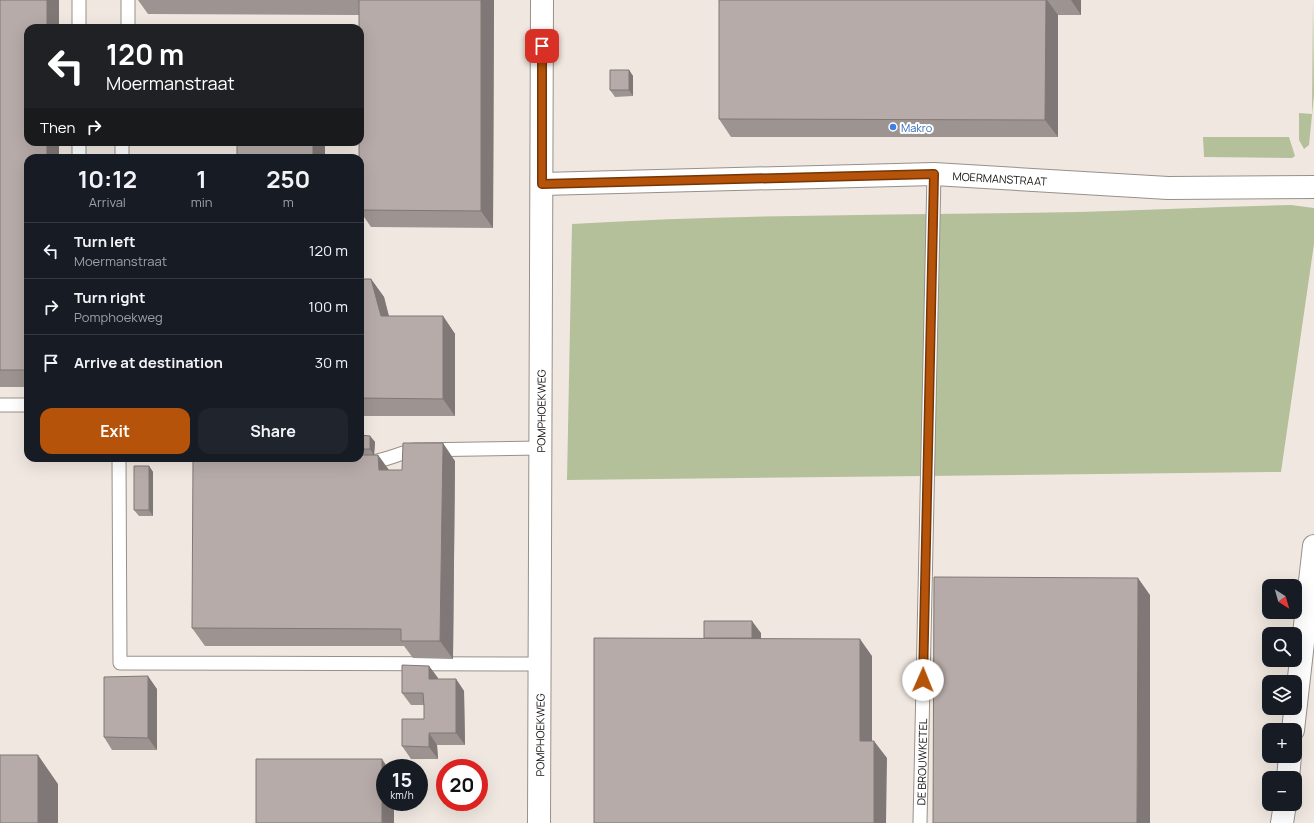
<!DOCTYPE html>
<html lang="en">
<head>
<meta charset="utf-8">
<style>
  :root { --surface:#171b24; --page:#20242c; --text:#f1f3f6; --muted:#9ea1a6; --line:#363941; --accent:#b45309 }
  body { margin:0; font-family:Manrope,sans-serif; background:var(--page); color:var(--text); height:100vh; display:flex; flex-direction:column; font-size:15px; white-space:nowrap }
  * { box-sizing:border-box; margin:0 }
  p { font-size:13px; color:var(--muted) }
  .icon { flex:none; width:22px; height:22px; fill:none; stroke:currentColor; stroke-width:2; stroke-linecap:round; stroke-linejoin:round }
  .map { position:relative; flex:1; overflow:hidden }
  .details { position:absolute; left:24px; top:154px; width:340px; height:308px; display:flex; flex-direction:column; background:var(--surface); border-radius:12px; box-shadow:0 4px 16px #0002 }
  .details>* { flex:none }
  .guide { position:absolute; left:24px; top:24px; width:340px; height:122px; border-radius:12px; box-shadow:0 4px 16px #0002; background:#202124; color:#fff; overflow:hidden }
  .needle { width:26px; rotate:143deg }
  .fabs { position:absolute; left:1262px; top:579px; display:grid; gap:8px }
  .fabs a { display:grid; place-items:center; width:40px; height:40px; border-radius:8px; background:var(--surface); box-shadow:0 4px 16px #0002; font-size:20px }
  .speed { position:absolute; left:376px; top:759px; display:flex; gap:8px; font-size:20px; font-weight:700; text-align:center }
  .speed>* { display:grid; place-content:center; width:52px; height:52px; border-radius:50%; background:var(--surface); box-shadow:0 4px 16px #0002; line-height:1 }
  .speed small { font-size:10px; font-weight:400 }
  .speed .limit { border:6px solid #d22; background:#fff; color:#111 }
  .pin { position:absolute; display:grid; place-items:center; width:34px; height:34px; color:#fff; margin:-17px; border-radius:8px; box-shadow:0 2px 6px #0006 }
  .me { position:absolute; width:44px; margin:-22px; rotate:1deg; stroke-linejoin:round; filter:drop-shadow(0 0 3px #0008) }
  .turn { display:flex; align-items:center; gap:14px; height:84px; padding:0 16px; font-size:18px }
  .turn .icon { width:52px; height:52px; stroke-width:2.5 }
  .turn b { display:block; font-size:28px; line-height:34px }
  .then { display:flex; align-items:center; height:38px; padding:0 16px; background:#0003; gap:8px; font-size:15px }
  .eta { display:flex; justify-content:space-evenly; align-items:center; height:68px; text-align:center }
  .eta b { font-size:24px; font-weight:700; line-height:28px }
  .action { display:flex; gap:8px; margin-top:auto; padding:8px 16px }
  .action a { flex:1; height:46px; border-radius:12px; background:var(--accent); color:#fff; font-size:16px; font-weight:700; line-height:46px; text-align:center }
  .action a+a { background:var(--page); color:var(--text) }
  ul { padding:0; list-style:none }
  li { display:flex; align-items:center; gap:12px; height:56px; padding:0 16px; border-top:1px solid var(--line) }
  li div { flex:1 }
  li b { display:block; font-size:15px }
  li em { font-style:normal }
  .map>svg:first-child { display:block }
  .green { fill:#b4c09a }
  .lines { fill:none; stroke-linecap:round; stroke-linejoin:round }
  .service-casing { stroke:#979089; stroke-width:15 }
  .minor-casing { stroke:#979089; stroke-width:24 }
  .secondary-casing { stroke:#979089; stroke-width:24 }
  .service { stroke:#fff; stroke-width:13 }
  .minor { stroke:#fff; stroke-width:22 }
  .secondary { stroke:#fff; stroke-width:22 }
  .wall { fill:#9d9390 }
  .shaded-wall { fill:#7f7876 }
  .building { fill:#b6aba8; stroke:#7f7876 }
  .route-casing { stroke:#753606; stroke-width:10 }
  .route { stroke:#b45309; stroke-width:7 }
  .shop-dot { fill:#3f7fe0; stroke:#fff; stroke-width:1.5 }
  .labels { text-anchor:middle; dominant-baseline:central; stroke-width:4; stroke-linejoin:round; paint-order:stroke }
  .shop-label { font-size:11px; fill:#366cbe; stroke:#fff; text-anchor:start }
  .street-label { font-size:11px; fill:#13100e; stroke:#fff }
</style>
</head>
<body>
<div class="map">
<svg width="1314" height="823" viewBox="0 0 1314 823">
  <rect width="100%" height="100%" fill="#f0e8e0"/>
  <!-- green -->
  <path class="green" d="M1313 0 1314 95 1309 145 1304 149 1299 140V113L1312 114Z
    M1203 137H1289L1295 156 1292 158 1204 157Z
    M1291 205 1314 208V244L1281 472 567 480 572 224C740 214 909 215 1078 212 1149 210 1220 207 1291 205Z"/>
  <g class="lines">
    <!-- service casing -->
    <g class="service-casing">
      <g id="service">
        <path d="M79 0V28"/>
        <path d="M128 0V28"/>
        <path d="M79 142V158"/>
        <path d="M122 142V158"/>
        <path d="M0 405H28"/>
        <path d="M119 458 120 663 540 664"/>
        <path d="M341 458C375 468 383 458 414 450L541 448"/>
        <path id="s1" d="M920 823 934 174"/>
      </g>
    </g>
    <!-- minor casing -->
    <g class="minor-casing">
      <g id="minor">
        <path id="s2" d="M542 184 934 174 1168 188 1314 187"/>
        <path id="s3" d="M539 823 542 0"/>
      </g>
    </g>
    <!-- secondary casing -->
    <g class="secondary-casing">
      <path id="secondary" d="M1293 730 1314 546
        M1288 778 1290 756
        M1282 823 1285 804"/>
    </g>
    <!-- service -->
    <use href="#service" class="service"/>
    <!-- minor -->
    <use href="#minor" class="minor"/>
    <!-- secondary -->
    <use href="#secondary" class="secondary"/>
  </g>
  <!-- wall -->
  <path class="wall" d="M0 0H59V28L28 142H59V158H28V387H0Z
    M138 0H494L493 228 371 227 360 211 359 15 148 14Z
    M719 0H1081V15H1058V137H731L719 119Z
    M629 70 633 76V96L615 97 610 90Z
    M360 279H371L384 297 389 316H443L455 334V416H360Z
    M360 435 370 436 375 442 374 455H378L389 470H402L455 461 453 659 413 658 404 646H205L192 628 360 458Z
    M149 466 153 472V516H139L134 510Z
    M429 666 438 678V679H456L464 691 465 745H437L438 759H411L402 746 424 719V705H411L402 693Z
    M157 689V750H112L104 737Z"/>
  <!-- shaded-wall -->
  <path class="shaded-wall" d="M47 0H59V28H47Z
    M481 0H494L493 228 481 211Z
    M1046 0H1047L1058 15V137L1045 120Z
    M1071 0H1081V15Z
    M629 70 633 76V96L629 90Z
    M47 142H59V158H47Z
    M313 142H325V158H313Z
    M371 279 384 297 393 333 381 316Z
    M443 316 455 334V416L443 399Z
    M370 436 375 442 374 456 370 449Z
    M443 443 455 461 453 659 440 641Z
    M378 455 391 473 379 470Z
    M149 466 153 472V516L149 510Z
    M1138 578 1150 595V823H1137Z
    M752 621 761 633V654L752 641Z
    M860 639 872 656V758L860 741Z
    M429 666 438 678V691L429 679Z
    M148 676 157 689V750L148 738Z
    M456 679 464 691 465 745 456 733Z
    M429 733 437 745 438 759 429 747Z
    M874 741 887 758 886 823H874Z
    M38 755 58 784V823H38Z
    M382 759 388 768H385V802H394V823H382Z"/>
  <!-- building -->
  <path class="building" d="M0 0H47V28H28V142H47V158H28V370H0Z
    M359 0H481V211L360 210V158H359V142H360V28H359Z
    M719 0H1046L1045 120 719 119Z
    M610 70H629V90H610Z
    M237 142H313V158H237Z
    M360 279H371L381 316H443V399L360 398Z
    M360 435 370 436V449H360Z
    M403 443H443L440 641H401V629L192 628 193 458H360V455H378L379 470H402Z
    M134 466H149V510H134Z
    M934 577 1138 578 1137 823H933Z
    M704 621H752V638H704Z
    M594 638 860 639V741H874V823H594Z
    M402 665 429 666V679H456V733H429V747L402 746V719H424V706L423 693H402Z
    M148 676V738L104 737V677Z
    M0 755H38V823H0Z
    M256 759H382V823H256Z"/>
  <g class="lines">
    <!-- route casing -->
    <g class="route-casing">
      <path id="route" d="M542 46V184L934 174 923 680"/>
    </g>
    <!-- route -->
    <use href="#route" class="route"/>
  </g>
  <!-- markers -->
  <circle class="shop-dot" cx="893" cy="127" r="4"/>
  <g class="labels">
    <!-- shop labels -->
    <g class="shop-label">
      <text x="901" y="127">Makro</text>
    </g>
    <!-- street labels -->
    <g class="street-label">
      <text stroke="none"><textPath href="#s2" startOffset="458">MOERMANSTRAAT</textPath></text>
      <text stroke="none"><textPath href="#s3" startOffset="412">POMPHOEKWEG</textPath></text>
      <text stroke="none"><textPath href="#s3" startOffset="88">POMPHOEKWEG</textPath></text>
      <text stroke="none"><textPath href="#s1" startOffset="61">DE BROUWKETEL</textPath></text>
    </g>
  </g>
</svg>
<div class="fabs">
<a><svg class="needle" viewBox="-14 -14 28 28"><path d="M0-13l5 13h-10z" fill="#e53935"/><path d="M0 13l5-13h-10z" fill="#9ea1a6"/></svg></a>
<a><svg class="icon" aria-label="search" viewBox="0 0 24 24"><circle cx="10" cy="10" r="6"/><path d="M15 15l6 6"/></svg></a>
<a><svg class="icon" aria-label="layers" viewBox="0 0 24 24"><path d="M12 4l9 5-9 5-9-5zM3 14l9 5 9-5"/></svg></a>
<a>+</a>
<a>−</a>
</div>
<div class="speed"><div>15<small>km/h</small></div><div class="limit">20</div></div>
<div class="pin" style="left:542px;top:46px;background:#d93025"><svg class="icon" aria-label="arrive" viewBox="0 0 24 24"><path d="M6 21V4h12l-3 4 3 4H6"/></svg></div>
<svg class="me" style="left:923px;top:680px" viewBox="-20 -20 40 40"><circle r="19" fill="#fff"/><path d="M0-13L10 11 0 6-10 11z" fill="#b45309"/></svg>
<div class="guide">
<div class="turn"><svg class="icon" aria-label="left" viewBox="0 0 24 24"><path d="M17 20v-9H6M10 6l-5 5 5 5"/></svg><div><b>120 m</b>Moermanstraat</div></div>
<div class="then">Then<svg class="icon" aria-label="right" viewBox="0 0 24 24"><path d="M7 20v-9h11M14 6l5 5-5 5"/></svg></div>
</div>
<section class="details">
<div class="eta">
<div><b>10:12</b><p>Arrival</p></div>
<div><b>1</b><p>min</p></div>
<div><b>250</b><p>m</p></div>
</div>
<ul>
<li><svg class="icon" aria-label="left" viewBox="0 0 24 24"><path d="M17 20v-9H6M10 6l-5 5 5 5"/></svg><div><b>Turn left</b><p>Moermanstraat</p></div><em>120 m</em></li>
<li><svg class="icon" aria-label="right" viewBox="0 0 24 24"><path d="M7 20v-9h11M14 6l5 5-5 5"/></svg><div><b>Turn right</b><p>Pomphoekweg</p></div><em>100 m</em></li>
<li><svg class="icon" aria-label="arrive" viewBox="0 0 24 24"><path d="M6 21V4h12l-3 4 3 4H6"/></svg><div><b>Arrive at destination</b></div><em>30 m</em></li>
</ul>
<div class="action"><a>Exit</a><a>Share</a></div>
</section>
</div>
</body>
</html>
